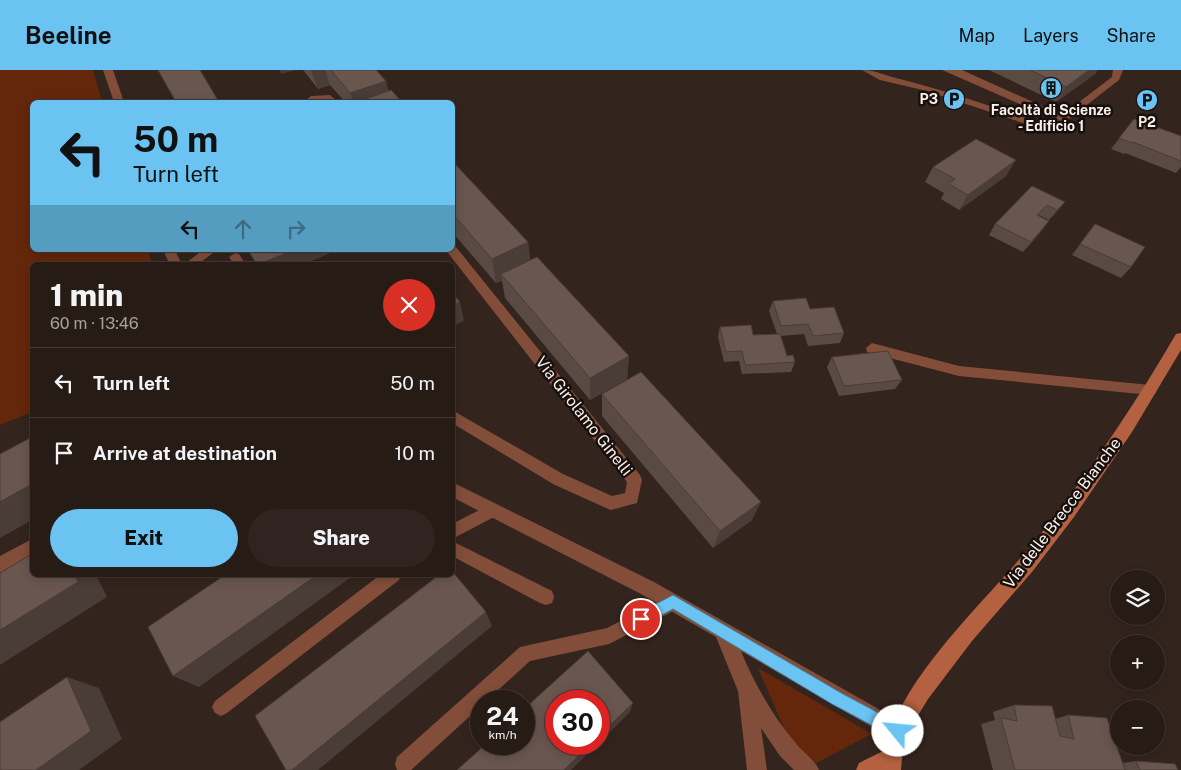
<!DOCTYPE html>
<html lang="en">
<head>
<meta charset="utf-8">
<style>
  :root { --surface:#271b16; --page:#2f241f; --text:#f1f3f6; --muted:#a4a1a1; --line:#433935; --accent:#6bc3f2 }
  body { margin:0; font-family:"Public Sans",sans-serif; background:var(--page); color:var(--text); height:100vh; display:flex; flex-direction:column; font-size:19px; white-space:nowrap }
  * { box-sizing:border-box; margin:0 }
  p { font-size:16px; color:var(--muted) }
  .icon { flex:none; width:28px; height:28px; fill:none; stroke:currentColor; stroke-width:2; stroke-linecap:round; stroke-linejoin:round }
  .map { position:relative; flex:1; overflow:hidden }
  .drawer { position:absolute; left:30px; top:192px; width:425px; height:315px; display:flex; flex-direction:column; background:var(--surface); border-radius:8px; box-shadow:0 2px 12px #0003,0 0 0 1px var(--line) }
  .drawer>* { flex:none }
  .hud { position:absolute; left:30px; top:30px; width:425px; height:152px; border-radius:8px; box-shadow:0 2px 12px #0003,0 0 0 1px var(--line); background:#6bc3f2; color:#111; overflow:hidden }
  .controls { position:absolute; left:1110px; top:500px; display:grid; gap:10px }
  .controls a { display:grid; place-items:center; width:55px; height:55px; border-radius:50%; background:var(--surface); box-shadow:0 2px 12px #0003,0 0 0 1px var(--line); font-size:25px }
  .speed { position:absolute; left:470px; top:620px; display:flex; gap:10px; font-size:25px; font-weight:700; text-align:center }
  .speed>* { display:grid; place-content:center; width:65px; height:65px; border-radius:50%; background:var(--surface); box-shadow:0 2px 12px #0003,0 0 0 1px var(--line); line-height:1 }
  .speed small { font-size:12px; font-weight:400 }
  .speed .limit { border:8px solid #d22; background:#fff; color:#111 }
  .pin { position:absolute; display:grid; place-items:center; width:42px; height:42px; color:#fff; margin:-21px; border:2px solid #fff; border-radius:50%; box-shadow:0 1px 5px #0007 }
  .me { position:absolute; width:55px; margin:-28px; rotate:298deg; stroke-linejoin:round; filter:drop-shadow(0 0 4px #0008) }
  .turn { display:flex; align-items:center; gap:18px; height:105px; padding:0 20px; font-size:22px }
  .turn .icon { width:65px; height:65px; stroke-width:2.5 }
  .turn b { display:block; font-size:35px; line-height:42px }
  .lanes { display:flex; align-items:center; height:48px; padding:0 20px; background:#0003; justify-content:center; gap:25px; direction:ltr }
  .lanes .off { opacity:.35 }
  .round { display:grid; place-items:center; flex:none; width:52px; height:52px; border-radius:26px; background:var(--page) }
  .headline { display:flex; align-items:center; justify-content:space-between; height:85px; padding:0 20px }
  h1 { font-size:30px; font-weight:800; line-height:38px }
  .action { display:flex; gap:10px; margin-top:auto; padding:10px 20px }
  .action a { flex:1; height:58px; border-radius:30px; background:var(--accent); color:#111; font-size:20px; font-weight:800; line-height:58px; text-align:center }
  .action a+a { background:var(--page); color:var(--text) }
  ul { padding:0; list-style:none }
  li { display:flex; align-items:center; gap:15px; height:70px; padding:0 20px; border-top:1px solid var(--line) }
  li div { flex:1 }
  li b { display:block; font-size:19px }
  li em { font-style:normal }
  header { display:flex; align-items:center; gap:30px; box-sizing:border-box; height:70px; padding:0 25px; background:var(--accent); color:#111 }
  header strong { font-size:24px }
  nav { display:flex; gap:28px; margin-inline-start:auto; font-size:18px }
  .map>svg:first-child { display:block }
  .green { fill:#65270b }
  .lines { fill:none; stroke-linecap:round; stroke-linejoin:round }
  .lane { fill:#824e3a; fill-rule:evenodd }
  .street { fill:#824e3a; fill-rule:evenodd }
  .secondary { fill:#b46141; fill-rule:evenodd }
  .wall { fill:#5a4a44 }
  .shaded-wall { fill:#4a3c37 }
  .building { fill:#69564f; stroke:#4a3c37 }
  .route { fill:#6bc3f2; stroke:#467f9d }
  .labels { text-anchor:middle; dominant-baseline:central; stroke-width:5; stroke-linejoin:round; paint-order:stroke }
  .far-poi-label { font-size:14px; font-weight:bold; fill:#fbf0eb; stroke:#17100d }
  .street-label { font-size:16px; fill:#fbf0eb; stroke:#17100d }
</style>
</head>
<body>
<header>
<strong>Beeline</strong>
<nav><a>Map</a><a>Layers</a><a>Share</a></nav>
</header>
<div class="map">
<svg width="1181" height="700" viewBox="0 0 1181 700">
  <rect width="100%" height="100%" fill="#34241e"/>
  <!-- green -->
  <path class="green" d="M0 0H93L102 32H32V180H147L153 195H32V342L0 355Z
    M758 598 872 664 816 693 793 671 783 656Z"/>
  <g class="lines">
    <!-- lane -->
    <path class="lane" d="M862 0C875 0 884 5 896 8 945 20 993 37 1041 53L1054 49 942 0H962L1062 45 1112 7 1113 0H1123L1119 10 1066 51 1041 59 927 21 880 10Z
      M330 25 338 32H304L311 26Z
      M452 176 456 177 640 405 642 410 637 433 611 440 606 438 553 414 452 353V340L563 404 612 426 625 423 627 412 448 183 446 180H452Z
      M203 180H217L197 195H183Z
      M872 273 959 296 1150 315 1155 316 1157 320 1155 324 1150 325 959 306 867 282 866 278Z
      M491 434 496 436 498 441 496 446 452 469V454Z
      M32 469V484L0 503V486Z
      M452 471 552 521 554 527 552 533 546 535 540 533 452 486Z
      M380 505H401L399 510 227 643 221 646 215 643 212 637 215 631Z
      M673 524 679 526 681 532 679 538 609 574 530 591 486 631H481V636L411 700H397L395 694 397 687 520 577 607 558Z"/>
    <!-- street -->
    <path class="street" d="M103 0H113L124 32H114Z
      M163 180H175L182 195H170Z
      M235 183 239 184 246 195H234L229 187Z
      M452 412 654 512 905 654 908 661 905 668 898 671 891 668 741 581C754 613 772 645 794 671 802 682 814 688 819 700H794L780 686 761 658 767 700H747L738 621 716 567 641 524 452 427Z"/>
    <!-- secondary -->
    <path class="secondary" d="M1181 263V280L1132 362 1074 447 1032 502 972 571 928 629 911 657 903 677 901 700H856L859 693 883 681C884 672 889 664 892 656 923 583 999 519 1047 456 1094 395 1137 331 1176 264Z"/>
  </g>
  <!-- wall -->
  <path class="wall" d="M303 0H376L386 11 388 21 402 32H345L330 15 318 19Z
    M989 0H1097L1095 4 1056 32Z
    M1134 49 1181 66V97L1176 103 1125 83 1124 84 1111 79Z
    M452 96 528 172 530 190 629 286 627 309 590 330 505 228 502 211 496 213 452 162Z
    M933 97 1006 106 959 140 941 129 944 123 925 112Z
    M1032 116 1065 132 1049 150 1039 145V146L1041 162 1023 182 989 165 995 154Z
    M1095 154 1131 197 1121 208 1072 185Z
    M773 231 810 239 844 263 840 273 808 276 804 264 781 266 787 286 795 292 791 302 742 304 739 291 724 292 718 267 720 257 753 265 777 264 769 241Z
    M832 287 902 310 895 319 839 326 827 297Z
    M602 324 752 450 713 478 602 346Z
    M1014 635 1055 649 1068 645 1123 693 1136 691 1178 700H993L981 654 995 650 993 642Z"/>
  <!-- shaded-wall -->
  <path class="shaded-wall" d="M280 0H295L281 4Z
    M311 0H325L330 15 318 19Z
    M1089 0H1097L1095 4 1056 32 1066 17Z
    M386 11 391 32 360 31V32H353L350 23Z
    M1016 90 1006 106 959 140 968 125Z
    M1065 132 1057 142 1049 150 1057 140Z
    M1049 151 1041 162 1023 182 1031 172Z
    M528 172 530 197 501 204 502 211 496 213 492 189Z
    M294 180H338L302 195H257Z
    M460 232 464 251 452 256V236Z
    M629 286 627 309 590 330V308Z
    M32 414V450L0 468V432Z
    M761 432 752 450 713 478 720 461Z
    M75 505H96L107 527 0 595V560Z
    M317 505H354L199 617 173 606Z
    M486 542 492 556 318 700H292Z
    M67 607 99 618 122 669 79 700H36Z
    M633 633 630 642 599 673V666Z
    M591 674H598L571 700H564Z"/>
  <!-- building -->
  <path class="building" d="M158 0H200L219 32H176Z
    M331 0H376L386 11 350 23Z
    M1030 0H1089L1066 17Z
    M391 20 402 32H361L360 31Z
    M1134 49 1181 66V91L1133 72 1132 73 1119 68Z
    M976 69 1016 90 968 125 949 114 955 109 933 97Z
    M455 94 528 172 492 189 452 143V96Z
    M1032 116 1065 132 1057 140 1047 135 1037 145 1049 151 1031 172 995 154Z
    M1095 154 1145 177 1131 197 1080 174Z
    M248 180H294L257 195Z
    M537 187 629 286 590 308 501 204Z
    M452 223 460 232 452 236Z
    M806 228 810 239 834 237 844 263 813 266 808 254 781 256 773 231Z
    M751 255 753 265 780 264 787 286 793 285 795 292 745 295 742 281 726 282 720 257Z
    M888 281 902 310 844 316 832 287Z
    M641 302 761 432 720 461 602 324Z
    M32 367V414L0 432V384Z
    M32 484V505H75L78 512 0 560V503Z
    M452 501 486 542 292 700H286L255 646 439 505H452Z
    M225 505H317L173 606 148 557Z
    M588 581 633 633 599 666V631H556V674H591L564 700H457L486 674H524V639Z
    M67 607 91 661 36 700H0V652Z
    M1014 635 1052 636 1060 666 1074 669 1068 645 1107 648 1125 700H1015L1001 648 1017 651Z
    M1136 691 1175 694 1178 700H1140Z"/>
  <!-- route -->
  <path class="route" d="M673 525 843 624 903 656 905 661 903 666 898 668 892 666 832 634 673 539 641 556 637 554 635 549 637 544Z"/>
  <!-- icons -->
  <defs>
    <g id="building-disc" transform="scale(1.125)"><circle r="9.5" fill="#6bc3f2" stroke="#17100d"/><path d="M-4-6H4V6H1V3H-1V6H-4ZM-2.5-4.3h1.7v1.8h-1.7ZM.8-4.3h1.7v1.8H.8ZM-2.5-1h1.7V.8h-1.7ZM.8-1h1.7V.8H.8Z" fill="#111"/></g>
    <g id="parking-disc" transform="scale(1.125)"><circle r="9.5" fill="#6bc3f2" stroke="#17100d"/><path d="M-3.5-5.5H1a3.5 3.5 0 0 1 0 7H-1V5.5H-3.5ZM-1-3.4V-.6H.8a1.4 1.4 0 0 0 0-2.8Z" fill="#111"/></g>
  </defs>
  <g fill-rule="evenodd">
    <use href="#building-disc" x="1051" y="18"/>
    <use href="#parking-disc" x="954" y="29"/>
    <use href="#parking-disc" x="1147" y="30"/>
  </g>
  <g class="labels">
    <!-- far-poi labels -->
    <g class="far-poi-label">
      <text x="938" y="29" text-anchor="end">P3</text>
      <text x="1051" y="40">Facoltà di Scienze<tspan x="1051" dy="16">- Edificio 1</tspan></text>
      <text x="1147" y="52">P2</text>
    </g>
    <!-- street labels -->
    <g class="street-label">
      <text transform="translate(584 346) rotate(52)">Via Girolamo Ginelli</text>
      <text transform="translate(1062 443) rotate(-53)">Via delle Brecce Bianche</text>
    </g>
  </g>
</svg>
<div class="controls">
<a><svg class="icon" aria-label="layers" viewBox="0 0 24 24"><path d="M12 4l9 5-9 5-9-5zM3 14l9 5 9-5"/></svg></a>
<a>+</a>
<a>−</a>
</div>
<div class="speed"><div>24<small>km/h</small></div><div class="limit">30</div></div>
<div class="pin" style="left:641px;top:549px;background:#d93025"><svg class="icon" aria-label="arrive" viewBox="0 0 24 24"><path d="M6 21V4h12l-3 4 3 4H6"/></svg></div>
<svg class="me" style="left:898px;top:661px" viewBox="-20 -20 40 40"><circle r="19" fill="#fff"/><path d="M0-13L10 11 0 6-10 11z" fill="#6bc3f2"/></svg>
<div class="hud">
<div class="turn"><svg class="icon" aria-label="left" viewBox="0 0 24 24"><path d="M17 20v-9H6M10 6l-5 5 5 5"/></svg><div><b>50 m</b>Turn left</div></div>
<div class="lanes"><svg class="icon" aria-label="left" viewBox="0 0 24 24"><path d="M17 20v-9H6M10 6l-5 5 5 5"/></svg><svg class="icon off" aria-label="ahead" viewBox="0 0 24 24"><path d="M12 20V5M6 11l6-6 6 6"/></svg><svg class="icon off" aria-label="right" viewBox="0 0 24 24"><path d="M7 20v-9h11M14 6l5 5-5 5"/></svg></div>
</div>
<section class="drawer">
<div class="headline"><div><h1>1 min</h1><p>60 m · 13:46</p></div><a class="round" style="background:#d93025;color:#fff"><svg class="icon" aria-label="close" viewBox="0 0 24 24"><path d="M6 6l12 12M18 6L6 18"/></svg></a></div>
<ul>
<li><svg class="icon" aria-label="left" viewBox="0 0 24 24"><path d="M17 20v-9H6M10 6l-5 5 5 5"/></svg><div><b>Turn left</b></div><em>50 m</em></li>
<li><svg class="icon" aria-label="arrive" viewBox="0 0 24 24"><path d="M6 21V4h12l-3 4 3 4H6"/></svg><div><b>Arrive at destination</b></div><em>10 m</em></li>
</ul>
<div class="action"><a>Exit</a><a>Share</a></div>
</section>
</div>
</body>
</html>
